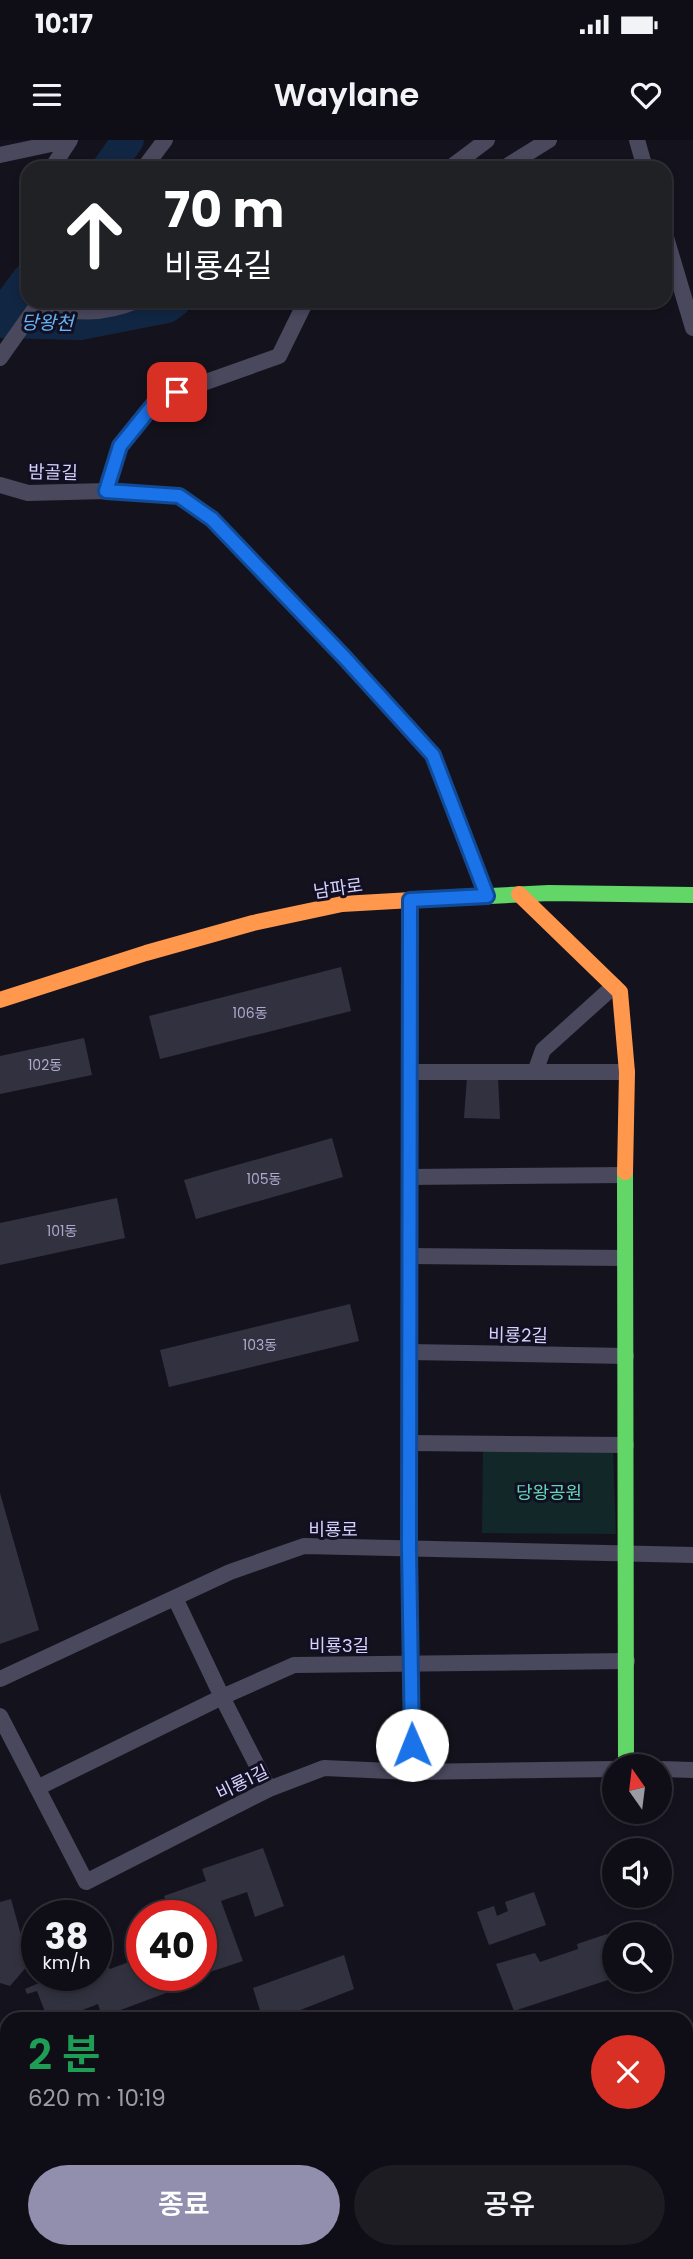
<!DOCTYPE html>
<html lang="ko">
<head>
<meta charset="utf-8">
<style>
  :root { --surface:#0f0e16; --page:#1d1c23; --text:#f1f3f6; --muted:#9b9ca1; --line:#2f2e35; --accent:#918eae }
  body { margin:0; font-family:Poppins,"Noto Sans KR",sans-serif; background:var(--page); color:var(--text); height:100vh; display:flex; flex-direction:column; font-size:26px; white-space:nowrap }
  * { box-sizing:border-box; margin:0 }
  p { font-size:23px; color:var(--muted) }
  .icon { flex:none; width:38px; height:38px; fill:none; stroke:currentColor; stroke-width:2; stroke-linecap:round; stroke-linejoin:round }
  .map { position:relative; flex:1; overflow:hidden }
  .side { position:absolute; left:0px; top:1872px; width:693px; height:247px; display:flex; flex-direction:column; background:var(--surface); border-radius:21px 21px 0 0; box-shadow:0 4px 10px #0003,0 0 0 2px var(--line) }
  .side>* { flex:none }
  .guide { position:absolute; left:21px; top:21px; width:651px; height:147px; border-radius:21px; box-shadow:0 4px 10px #0003,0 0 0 2px var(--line); background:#202124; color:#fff; overflow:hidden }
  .needle { width:46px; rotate:346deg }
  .buttons { position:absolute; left:602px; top:1614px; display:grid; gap:14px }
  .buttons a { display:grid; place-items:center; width:70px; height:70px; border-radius:50%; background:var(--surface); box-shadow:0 4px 10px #0003,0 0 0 2px var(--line); font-size:35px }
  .speed { position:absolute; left:21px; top:1760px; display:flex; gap:14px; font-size:35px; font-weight:700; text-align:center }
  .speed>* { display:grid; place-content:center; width:91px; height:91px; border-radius:50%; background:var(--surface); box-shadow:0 4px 10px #0003,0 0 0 2px var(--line); line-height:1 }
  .speed small { font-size:18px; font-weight:400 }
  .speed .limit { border:10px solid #d22; background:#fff; color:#111 }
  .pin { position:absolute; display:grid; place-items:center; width:60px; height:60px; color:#fff; margin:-30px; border-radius:14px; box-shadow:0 4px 10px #0006 }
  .me { position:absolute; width:77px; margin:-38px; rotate:359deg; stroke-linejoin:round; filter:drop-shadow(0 0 5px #0008) }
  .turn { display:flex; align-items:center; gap:24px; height:147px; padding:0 28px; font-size:32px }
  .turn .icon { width:91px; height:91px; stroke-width:2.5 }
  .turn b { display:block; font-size:49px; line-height:60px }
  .round { display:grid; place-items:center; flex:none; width:74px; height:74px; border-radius:37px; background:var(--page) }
  .head { display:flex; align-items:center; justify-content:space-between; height:119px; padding:0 28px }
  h1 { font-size:42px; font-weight:600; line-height:52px; color:#1e9e55 }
  .cta { display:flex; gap:14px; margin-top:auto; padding:14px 28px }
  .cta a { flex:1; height:80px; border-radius:42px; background:var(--accent); color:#fff; font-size:28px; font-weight:600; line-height:80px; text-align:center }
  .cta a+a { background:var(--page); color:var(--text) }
  .status { display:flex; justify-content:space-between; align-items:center; height:49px; padding:0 35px; background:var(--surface); direction:ltr }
  .status svg { height:19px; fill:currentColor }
  header { display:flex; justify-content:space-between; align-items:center; height:91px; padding:0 28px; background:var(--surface); font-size:32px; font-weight:600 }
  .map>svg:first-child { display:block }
  .green { fill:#122727 }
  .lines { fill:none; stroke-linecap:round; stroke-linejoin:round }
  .river { stroke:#112643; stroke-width:32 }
  .building { fill:#32313f }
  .street { stroke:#49485d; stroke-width:16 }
  .fast { stroke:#63d668; stroke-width:16 }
  .slow { stroke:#ff974d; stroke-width:16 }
  .route-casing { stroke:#114b97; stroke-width:18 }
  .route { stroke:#1a73e8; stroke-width:12 }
  .labels { text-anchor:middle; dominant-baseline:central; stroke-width:6; stroke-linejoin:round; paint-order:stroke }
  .number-label { font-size:14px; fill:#aca9cd }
  .street-label { font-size:18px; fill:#d5d1fc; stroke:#110f21 }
  .park-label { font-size:18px; fill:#62d8b8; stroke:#110f21 }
  .water-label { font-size:19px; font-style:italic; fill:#65b6f6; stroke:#110f21 }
</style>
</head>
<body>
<div class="status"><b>10:17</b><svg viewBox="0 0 49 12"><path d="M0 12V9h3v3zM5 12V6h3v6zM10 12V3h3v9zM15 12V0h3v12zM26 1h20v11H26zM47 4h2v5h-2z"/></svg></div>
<header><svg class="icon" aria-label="menu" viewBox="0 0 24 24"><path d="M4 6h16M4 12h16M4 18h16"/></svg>Waylane<svg class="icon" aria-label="heart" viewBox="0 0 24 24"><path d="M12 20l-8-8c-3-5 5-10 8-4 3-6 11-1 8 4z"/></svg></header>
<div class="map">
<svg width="693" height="2119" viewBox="0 0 693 2119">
  <rect width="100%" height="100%" fill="#14131d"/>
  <!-- green -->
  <path class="green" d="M613 1310 616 1394 482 1393 483 1311Z"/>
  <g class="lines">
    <!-- river -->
    <path class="river" d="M108 28 128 0
      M0 177 28 139
      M0 182 80 184 167 167 175 161"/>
  </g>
  <!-- building -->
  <path class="building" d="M341 827 351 871 160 919 149 876Z
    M84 898 92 935 0 954V916Z
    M467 937H498L500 979 464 978Z
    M332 998 343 1037 196 1079 184 1040Z
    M117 1058 125 1098 0 1125V1083Z
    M350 1164 359 1201 169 1247 160 1210Z
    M0 1353 39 1490 0 1504Z
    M263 1708 284 1766 255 1777 247 1752 221 1761 243 1821 201 1835V1776H172L164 1756 206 1741 202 1729Z
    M534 1752 546 1785 489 1805 477 1772 494 1766 497 1776 508 1771 505 1762Z
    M11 1759 29 1824 10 1846 0 1843V1762Z
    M656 1784 660 1794H628V1793Z
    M607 1794 609 1799 614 1798V1838L514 1871 496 1824 535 1813 540 1822 578 1809 577 1804Z
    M660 1794 670 1819 660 1822Z
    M344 1815 354 1849 275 1880H263L253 1848Z
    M142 1817V1836H168L174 1850 102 1877 98 1864 57 1880H48L37 1851 27 1854 25 1849 39 1843 37 1836H96V1823L102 1821 110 1829Z
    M693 1991V2062L686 2065V1994Z
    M325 2112H359L362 2119H327Z
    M480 2112H560V2113L542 2119H464Z"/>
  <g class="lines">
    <!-- street -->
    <path class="street" d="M637 0 645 28
      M0 15 70 0
      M52 28 70 0
      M144 28 165 0
      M450 28 487 0
      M504 28 549 0
      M665 94 693 188
      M0 218 36 167C74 172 100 176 136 161
      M0 345 28 353 106 351 179 356 212 379 345 518 433 615 487 756
      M106 351 120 306 158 259 279 216 306 161
      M410 932H627
      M535 932 543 910 614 846
      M410 1037 625 1035
      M410 1116 625 1118
      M410 1212 626 1216
      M410 1303 626 1305
      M175 1458 222 1557 269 1649
      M0 1539 230 1432 304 1406 693 1415
      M0 1576 86 1742 269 1649 324 1628 412 1632 614 1629
      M660 1629 693 1630
      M37 1648 222 1557 294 1525 627 1521"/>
    <!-- fast -->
    <path class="fast" d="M412 760 549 753 693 755
      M625 1032 626 1626
      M409 1260 410 760
      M410 1493 412 1632"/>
    <!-- slow -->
    <path class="slow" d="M519 754 620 852 627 932 625 1032
      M0 860 146 813 253 783 342 764 412 760
      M409 1260 410 1493"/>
  </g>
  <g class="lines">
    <!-- route casing -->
    <g class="route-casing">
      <path id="route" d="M177 252 158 259 120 306 106 351 179 356 212 379 345 518 433 615 487 756 410 760 409 1409 412 1605"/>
    </g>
    <!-- route -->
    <use href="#route" class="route"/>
  </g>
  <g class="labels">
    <!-- number labels -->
    <g class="number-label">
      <text x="250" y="873">106동</text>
      <text x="45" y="925">102동</text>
      <text x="264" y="1039">105동</text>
      <text x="62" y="1091">101동</text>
      <text x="260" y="1205">103동</text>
    </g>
    <!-- street labels -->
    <g class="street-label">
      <text transform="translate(53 332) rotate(1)">밤골길</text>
      <text transform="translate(338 748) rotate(-8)">남파로</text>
      <text transform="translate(518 1195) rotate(1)">비룡2길</text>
      <text x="333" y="1389">비룡로</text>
      <text x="339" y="1505">비룡3길</text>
      <text transform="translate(242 1642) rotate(-26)">비룡1길</text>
    </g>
    <!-- park labels -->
    <g class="park-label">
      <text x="549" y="1352">당왕공원</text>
    </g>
    <!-- water labels -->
    <g class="water-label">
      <text transform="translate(47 183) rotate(1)">당왕천</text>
    </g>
  </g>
</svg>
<div class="buttons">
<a><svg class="needle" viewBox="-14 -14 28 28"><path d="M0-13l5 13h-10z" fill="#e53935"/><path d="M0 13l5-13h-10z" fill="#9b9ca1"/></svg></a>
<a><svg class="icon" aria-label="sound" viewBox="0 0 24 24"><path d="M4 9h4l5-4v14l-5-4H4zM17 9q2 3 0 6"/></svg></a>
<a><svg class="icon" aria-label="search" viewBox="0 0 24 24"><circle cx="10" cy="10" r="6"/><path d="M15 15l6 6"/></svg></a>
</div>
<div class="speed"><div>38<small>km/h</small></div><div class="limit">40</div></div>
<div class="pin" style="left:177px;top:252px;background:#d93025"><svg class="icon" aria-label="arrive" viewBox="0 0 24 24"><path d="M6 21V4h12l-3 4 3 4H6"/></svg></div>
<svg class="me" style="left:412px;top:1605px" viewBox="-20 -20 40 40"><circle r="19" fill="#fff"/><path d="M0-13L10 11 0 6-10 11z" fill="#1a73e8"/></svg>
<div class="guide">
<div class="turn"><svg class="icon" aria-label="ahead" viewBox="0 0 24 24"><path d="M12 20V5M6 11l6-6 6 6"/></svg><div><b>70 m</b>비룡4길</div></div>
</div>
<section class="side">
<div class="head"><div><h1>2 분</h1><p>620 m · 10:19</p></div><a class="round" style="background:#d93025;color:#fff"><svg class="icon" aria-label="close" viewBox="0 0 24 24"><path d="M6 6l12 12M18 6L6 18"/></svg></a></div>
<div class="cta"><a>종료</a><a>공유</a></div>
</section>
</div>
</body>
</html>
